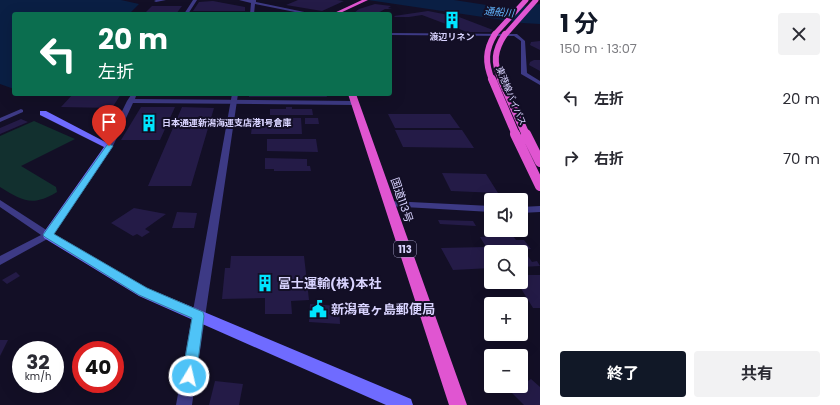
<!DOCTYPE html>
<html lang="ja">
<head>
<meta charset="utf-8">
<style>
  :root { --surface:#fff; --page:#f2f2f3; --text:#2b2b33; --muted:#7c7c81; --accent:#111827 }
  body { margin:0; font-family:Poppins,"Noto Sans JP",sans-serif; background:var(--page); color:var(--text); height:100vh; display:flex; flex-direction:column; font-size:15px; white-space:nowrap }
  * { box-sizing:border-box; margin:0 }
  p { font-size:13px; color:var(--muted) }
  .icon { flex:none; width:22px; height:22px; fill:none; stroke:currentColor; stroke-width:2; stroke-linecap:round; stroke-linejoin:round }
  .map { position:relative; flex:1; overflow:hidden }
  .drawer { display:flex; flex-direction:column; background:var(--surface); width:300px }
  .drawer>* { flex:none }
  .banner { position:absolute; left:12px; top:12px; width:380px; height:84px; border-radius:4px; box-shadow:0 4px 16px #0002; background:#0b6e4f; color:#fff; overflow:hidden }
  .tools { position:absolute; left:484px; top:193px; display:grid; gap:8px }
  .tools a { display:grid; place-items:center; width:44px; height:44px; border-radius:4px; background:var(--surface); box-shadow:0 4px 16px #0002; font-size:20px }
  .speed { position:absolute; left:12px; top:341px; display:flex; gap:8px; font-size:20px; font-weight:700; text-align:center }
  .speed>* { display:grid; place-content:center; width:52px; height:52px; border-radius:50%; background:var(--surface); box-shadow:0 4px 16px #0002; line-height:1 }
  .speed small { font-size:10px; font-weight:400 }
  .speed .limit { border:6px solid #d22; background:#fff; color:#111 }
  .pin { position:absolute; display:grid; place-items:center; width:34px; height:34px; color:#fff; margin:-41px -17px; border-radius:50% 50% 50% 0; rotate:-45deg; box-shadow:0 0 4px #0007 }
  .pin .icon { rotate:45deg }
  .me { position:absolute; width:44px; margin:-22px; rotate:9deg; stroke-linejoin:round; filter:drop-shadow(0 0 3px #0008) }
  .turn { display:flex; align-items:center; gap:14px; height:84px; padding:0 20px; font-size:18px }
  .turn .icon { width:52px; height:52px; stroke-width:2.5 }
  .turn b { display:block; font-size:28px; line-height:34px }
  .round { display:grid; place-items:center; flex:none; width:42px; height:42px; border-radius:4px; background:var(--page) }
  .head { display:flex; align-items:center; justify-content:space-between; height:68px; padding:0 20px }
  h1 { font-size:24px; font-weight:700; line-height:30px; color:var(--accent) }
  .button { display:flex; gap:8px; margin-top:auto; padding:8px 20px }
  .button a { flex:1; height:46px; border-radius:4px; background:var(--accent); color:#fff; font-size:16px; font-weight:700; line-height:46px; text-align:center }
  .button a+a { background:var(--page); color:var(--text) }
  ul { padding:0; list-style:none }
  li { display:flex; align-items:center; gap:12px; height:60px; padding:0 20px }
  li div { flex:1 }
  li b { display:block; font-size:15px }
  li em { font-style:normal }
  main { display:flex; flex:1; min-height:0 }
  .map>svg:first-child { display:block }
  .green { fill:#12302f }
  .water { fill:#0a1f44 }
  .building { fill:#241b47 }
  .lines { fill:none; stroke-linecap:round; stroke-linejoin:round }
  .service { fill:#3d3a85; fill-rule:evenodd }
  .minor { fill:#3d3a85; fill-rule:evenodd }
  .tertiary { fill:#3d3a85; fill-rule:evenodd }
  .secondary { fill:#6f6bff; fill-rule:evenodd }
  .trunk { fill:#e055d1; fill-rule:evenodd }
  .trunk-bridge-far3 { stroke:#e055d1; stroke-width:5 }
  .trunk-bridge-far2 { stroke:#e055d1; stroke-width:6 }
  .trunk-bridge-far1 { stroke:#e055d1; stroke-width:8 }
  .trunk-bridge { stroke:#e055d1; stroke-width:10 }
  .route { fill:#4fc3f7; stroke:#337fa1 }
  .labels { text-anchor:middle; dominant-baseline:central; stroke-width:4; stroke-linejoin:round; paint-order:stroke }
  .far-poi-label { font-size:9px; font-weight:bold; fill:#d9d4ff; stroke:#130f26 }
  .far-street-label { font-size:9px; fill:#d9d4ff; stroke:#130f26 }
  .far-water-label { font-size:10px; font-style:italic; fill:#62b6ff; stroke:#130f26 }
  .shield { fill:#130f26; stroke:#9e99be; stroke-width:1 }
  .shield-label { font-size:10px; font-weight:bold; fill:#d9d4ff }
  .street-label { font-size:11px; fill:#d9d4ff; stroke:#130f26 }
  .near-poi-label { font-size:13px; font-weight:bold; fill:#d9d4ff; stroke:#130f26; text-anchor:start }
</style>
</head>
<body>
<main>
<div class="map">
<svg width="540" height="405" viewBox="0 0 540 405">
  <rect width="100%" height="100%" fill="#130f26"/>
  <!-- green -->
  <path class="green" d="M34 121 75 139 21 166 56 187 57 192C32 207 23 201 0 187V136Z"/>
  <!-- water -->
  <path class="water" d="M0 0H121L139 4 129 14H14V89L0 84Z
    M368 0H454L506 8 540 4V24L523 23Z"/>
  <!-- building -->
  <path class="building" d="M298 0H337L344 1 322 11 286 5Z
    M213 1 245 7V11H193L199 2Z
    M375 4 391 6 388 8 392 9H385L376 14 354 13 359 9Z
    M152 6H182L176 14H144Z
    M428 11 459 17 493 30 490 32H467L422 15 409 17H395L394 16Z
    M540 41V50L530 45 531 42Z
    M534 60H540V71L529 65 530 62Z
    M73 94H121L112 108 61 107Z
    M249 94H326L327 97H249Z
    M141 107H175L160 140H121Z
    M182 107 214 108 191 186H148Z
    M286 107H292V109H312L313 115H270V109H286Z
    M388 114H450L460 128H395Z
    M253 118H301L302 134H251Z
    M305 118H318L319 124H305Z
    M21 119 28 122 0 134V128Z
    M395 130H462L474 148 403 147Z
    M267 139H316L318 152 267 151Z
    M265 158 307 159V166H310L311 171H274V169H265Z
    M442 173 486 174 498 193 451 191Z
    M134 208 166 214 145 229 150 232 142 237 137 234 133 236 111 223Z
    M177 212 197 213 194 228H172Z
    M438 220 473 221 476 226 440 224Z
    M512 235 516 240H524L531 249H523L532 262 537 261 540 266 521 267V252H491V268L453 270 441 248 486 247 480 237Z
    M231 256H304L309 300 291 301 292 314H265V298L222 299 225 268H230Z
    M16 272 20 276 7 284 2 280Z
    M521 275H540V308H533L517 282H521Z
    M310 304 339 306 340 324 309 322Z
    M0 340H8L0 356Z
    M531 379 540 387V405H524L511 392Z
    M215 381 243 384 239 405H209Z"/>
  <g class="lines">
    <!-- service -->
    <path class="service" d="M156 0H166L156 2 154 1Z
      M390 33 517 34 525 41 527 73 540 81V85L521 74V41L514 36 390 35Z
      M21 109 23 110V112L0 122V118Z
      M0 200 51 233 53 235 51 237 0 265V256L41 235 0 207Z
      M390 201 491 206V212L387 206 385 204Z
      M540 206V212L521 213V207Z"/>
    <!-- minor -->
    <path class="minor" d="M193 0H197L188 14H184Z
      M133 94 136 96 135 99 355 101 359 103 355 105 133 103 113 146 109 148H106L105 146 127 101 131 95Z"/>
    <!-- tertiary -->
    <path class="tertiary" d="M239 0H256V2L314 14H305L255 4 254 14H250L251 3Z
      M232 94H238L192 405H176Z"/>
    <!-- secondary -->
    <path class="secondary" d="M40 111H46L113 146 54 234 147 288 411 399 413 405H386L139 296 44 238 43 235 44 232 104 147 40 115Z"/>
    <!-- trunk -->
    <path class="trunk" d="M362 0H368L338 14H332Z
      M348 94H356L467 405H449Z"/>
    <!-- trunk-bridge-far3 -->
    <path class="trunk-bridge-far3" d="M494 35 526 0
      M505 35 536 0"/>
    <!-- trunk-bridge-far2 -->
    <path class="trunk-bridge-far2" d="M492 80C485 63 485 50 495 34
      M501 80C493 62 494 51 505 34"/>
    <!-- trunk-bridge-far1 -->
    <path class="trunk-bridge-far1" d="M492 79 516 135
      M501 79 526 135"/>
    <!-- trunk-bridge -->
    <path class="trunk-bridge" d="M515 134 540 186
      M526 134 540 162"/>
  </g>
  <!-- route -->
  <path class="route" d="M109 144 113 146 54 234 147 288 203 312 204 316 196 376 194 381 189 383 184 381 182 376 192 318 139 295 45 237 43 235 107 145Z"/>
  <!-- icons -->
  <defs>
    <g id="building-bare" transform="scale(1.38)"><path d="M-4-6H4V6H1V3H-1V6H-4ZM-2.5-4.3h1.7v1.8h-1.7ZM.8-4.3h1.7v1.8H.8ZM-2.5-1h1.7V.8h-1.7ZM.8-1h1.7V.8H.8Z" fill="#00e5ff" stroke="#130f26" stroke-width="2.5" paint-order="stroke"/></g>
    <g id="civic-bare" transform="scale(1.38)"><path d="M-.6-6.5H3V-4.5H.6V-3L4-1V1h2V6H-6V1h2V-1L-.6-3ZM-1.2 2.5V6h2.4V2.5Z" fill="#00e5ff" stroke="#130f26" stroke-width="2.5" paint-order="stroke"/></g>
  </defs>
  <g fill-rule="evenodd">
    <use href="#building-bare" x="452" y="20"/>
    <use href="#building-bare" x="149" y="123"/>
    <use href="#building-bare" x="265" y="283"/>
    <use href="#civic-bare" x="318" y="309"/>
  </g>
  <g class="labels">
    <!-- far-poi labels -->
    <g class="far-poi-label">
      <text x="452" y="37">渡辺リネン</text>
      <text x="162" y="123" text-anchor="start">日本通運新潟海運支店港1号倉庫</text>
    </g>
    <!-- far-street labels -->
    <g class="far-street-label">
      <text transform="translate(511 96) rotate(67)">東港線バイパス</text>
    </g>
    <!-- far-water labels -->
    <g class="far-water-label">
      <text transform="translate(499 12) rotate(5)">通船川</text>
    </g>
    <!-- shield labels -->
    <rect class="shield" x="394" y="241" width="22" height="16" rx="3"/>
    <g class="shield-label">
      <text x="405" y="249">113</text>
    </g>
    <!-- street labels -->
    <g class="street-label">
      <text transform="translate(402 200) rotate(71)">国道113号</text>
    </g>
    <!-- near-poi labels -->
    <g class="near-poi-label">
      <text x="278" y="283">富士運輸(株)本社</text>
      <text x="331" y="309">新潟竜ヶ島郵便局</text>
    </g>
  </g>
</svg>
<div class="tools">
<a><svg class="icon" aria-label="sound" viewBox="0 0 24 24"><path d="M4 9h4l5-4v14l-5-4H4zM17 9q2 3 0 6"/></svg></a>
<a><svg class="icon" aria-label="search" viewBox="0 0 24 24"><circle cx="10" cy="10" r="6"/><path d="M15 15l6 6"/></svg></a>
<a>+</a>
<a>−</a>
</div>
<div class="speed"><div>32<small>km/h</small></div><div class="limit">40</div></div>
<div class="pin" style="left:109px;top:146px;background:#d93025"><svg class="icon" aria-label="arrive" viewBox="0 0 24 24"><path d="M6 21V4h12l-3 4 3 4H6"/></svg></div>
<svg class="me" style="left:189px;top:376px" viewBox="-20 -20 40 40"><circle r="17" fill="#4fc3f7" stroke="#fff" stroke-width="3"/><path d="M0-11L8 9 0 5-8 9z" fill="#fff"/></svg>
<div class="banner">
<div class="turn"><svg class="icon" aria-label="left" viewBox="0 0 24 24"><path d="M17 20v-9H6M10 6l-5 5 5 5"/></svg><div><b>20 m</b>左折</div></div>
</div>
</div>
<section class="drawer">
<div class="head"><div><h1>1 分</h1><p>150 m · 13:07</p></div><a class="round"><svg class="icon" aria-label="close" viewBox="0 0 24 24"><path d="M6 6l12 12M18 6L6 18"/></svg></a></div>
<ul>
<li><svg class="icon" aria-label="left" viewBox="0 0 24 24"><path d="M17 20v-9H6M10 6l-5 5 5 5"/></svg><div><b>左折</b></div><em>20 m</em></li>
<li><svg class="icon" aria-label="right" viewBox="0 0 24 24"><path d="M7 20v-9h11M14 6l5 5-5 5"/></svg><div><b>右折</b></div><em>70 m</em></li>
</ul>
<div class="button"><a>終了</a><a>共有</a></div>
</section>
</main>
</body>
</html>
